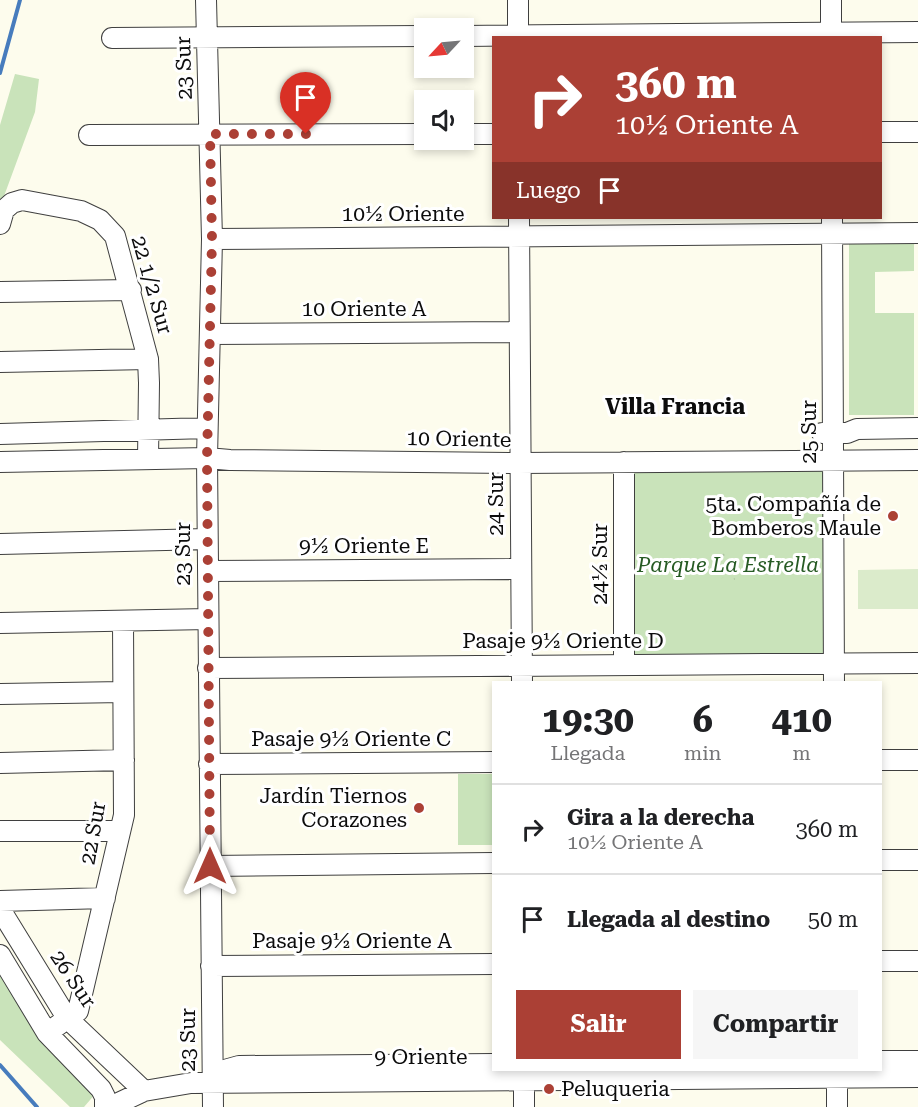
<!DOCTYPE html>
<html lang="es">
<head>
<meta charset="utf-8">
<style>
  :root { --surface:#fff; --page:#f6f6f6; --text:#202124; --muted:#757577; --line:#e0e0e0; --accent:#ab4035 }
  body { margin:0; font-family:"Roboto Serif",serif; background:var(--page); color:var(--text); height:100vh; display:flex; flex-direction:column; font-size:22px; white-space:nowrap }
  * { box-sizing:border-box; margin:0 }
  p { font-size:20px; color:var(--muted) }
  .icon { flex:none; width:33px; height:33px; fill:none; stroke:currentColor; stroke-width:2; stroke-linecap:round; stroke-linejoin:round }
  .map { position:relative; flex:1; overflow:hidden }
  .side { position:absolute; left:492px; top:681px; width:390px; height:390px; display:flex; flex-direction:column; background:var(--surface); border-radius:0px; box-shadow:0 3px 9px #0003 }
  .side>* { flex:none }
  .top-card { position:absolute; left:492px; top:36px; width:390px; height:183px; border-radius:0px; box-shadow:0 3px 9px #0003; background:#ab4035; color:#fff; overflow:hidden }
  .needle { width:39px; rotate:244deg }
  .fabs { position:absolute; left:414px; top:18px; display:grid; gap:12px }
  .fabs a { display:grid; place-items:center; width:60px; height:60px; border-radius:0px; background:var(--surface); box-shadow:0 3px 9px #0003; font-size:30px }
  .pin { position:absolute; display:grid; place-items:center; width:51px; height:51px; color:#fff; margin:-62px -26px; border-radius:50% 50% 50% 0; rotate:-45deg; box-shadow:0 0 6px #0007 }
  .pin .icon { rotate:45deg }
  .me { position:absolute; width:66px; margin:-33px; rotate:0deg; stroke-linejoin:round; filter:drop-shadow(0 0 4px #0008) }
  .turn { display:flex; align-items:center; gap:21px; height:126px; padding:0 24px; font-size:27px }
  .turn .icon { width:78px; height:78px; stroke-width:2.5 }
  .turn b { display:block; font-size:42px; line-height:51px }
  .then { display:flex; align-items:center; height:57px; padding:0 24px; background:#0003; gap:12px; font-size:22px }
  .eta { display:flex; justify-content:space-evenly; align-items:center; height:102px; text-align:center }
  .eta b { font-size:36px; font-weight:700; line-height:42px }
  .cta { display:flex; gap:12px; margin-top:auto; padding:12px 24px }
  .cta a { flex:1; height:69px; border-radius:0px; background:var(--accent); color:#fff; font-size:24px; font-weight:700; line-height:69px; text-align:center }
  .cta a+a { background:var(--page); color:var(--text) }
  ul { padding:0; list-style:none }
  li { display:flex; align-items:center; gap:18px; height:90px; padding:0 24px; border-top:2px solid var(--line) }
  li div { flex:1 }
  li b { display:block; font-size:22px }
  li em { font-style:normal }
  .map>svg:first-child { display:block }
  .grass { fill:#c9e3ba }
  .garden { fill:url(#garden-dots) }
  .pitch { fill:#dbebcb }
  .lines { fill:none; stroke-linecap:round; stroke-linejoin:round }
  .stream { stroke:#477cbd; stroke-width:4 }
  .minor-casing { stroke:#3f3f3f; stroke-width:22 }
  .minor { stroke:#fff; stroke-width:20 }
  .route { stroke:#ab4035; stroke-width:10; stroke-dasharray:0 18 }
  .poi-dot { fill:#ab4035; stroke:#fff; stroke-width:2 }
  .labels { text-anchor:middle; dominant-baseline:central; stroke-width:6; stroke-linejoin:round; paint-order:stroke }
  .street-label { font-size:21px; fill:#0c0c0c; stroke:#fff }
  .poi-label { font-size:21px; fill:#0c0c0c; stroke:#fff; text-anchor:end }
  .park-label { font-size:21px; font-style:italic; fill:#275b24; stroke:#fff }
  .neighbourhood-label { font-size:22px; font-weight:bold; fill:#0c0c0c; stroke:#fff }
</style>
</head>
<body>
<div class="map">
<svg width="918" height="1107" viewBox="0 0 918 1107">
  <defs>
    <pattern id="garden-dots" width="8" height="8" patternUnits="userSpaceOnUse" patternTransform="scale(1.5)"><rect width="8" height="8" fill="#c9e3ba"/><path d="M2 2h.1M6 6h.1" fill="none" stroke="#abc29f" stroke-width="1.8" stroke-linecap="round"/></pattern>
  </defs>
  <rect width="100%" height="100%" fill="#fdfced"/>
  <!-- grass -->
  <path class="grass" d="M15 74 39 79 35 112 0 207V125Z
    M849 241H914V271L875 272V313H914V415H849Z
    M628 471H825L829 659 634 660Z
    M458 774H493V845H458Z
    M0 974 46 1048 96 1093 84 1107H70L0 1040Z"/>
  <!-- garden -->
  <path class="garden" d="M725 548 731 561 744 564 733 571 735 580 726 576 715 582 717 570 709 562 720 560Z"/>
  <!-- pitch -->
  <path class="pitch" d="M918 569V609H858V570Z"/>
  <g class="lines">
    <!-- stream -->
    <path class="stream" d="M0 73 20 0
      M0 1065 37 1107"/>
    <!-- minor casing -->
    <g class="minor-casing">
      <path id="minor" d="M206 0 212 239 207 458 213 1107
        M518 0V38
        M831 0V38
        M464 36 918 32
        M112 38 424 36
        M880 132H918
        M464 134H494
        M89 135 424 134
        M519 218 522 682
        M832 218 834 682
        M0 224 4 210 12 203 22 200 81 211 100 220 115 236 148 359 149 383 148 459
        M212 239 918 233
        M0 292 131 290
        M210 334 519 332
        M0 362 148 359
        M822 433H847L857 429 918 428
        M0 434 207 428
        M0 462 207 458 230 460 520 463 918 460
        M624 462V665
        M0 544 207 539
        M208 571 521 569
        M0 623 208 619
        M208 668 918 663
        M0 694 123 692
        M880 760H918
        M0 763 124 760
        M209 764 494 762
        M0 831H120
        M880 860H918
        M210 866 494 863
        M0 901 105 898
        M0 909 67 1018 144 1091
        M0 955 47 1033 101 1089 105 1097V1107
        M880 961H918
        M211 966 494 964
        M47 1033 78 1011 124 815 123 621
        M880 1061H918
        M524 1070V1107
        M837 1070V1107
        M212 1083 221 1071 239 1066 494 1064
        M110 1107 144 1091 191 1083 918 1077"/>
    </g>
    <!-- minor -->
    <use href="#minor" class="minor"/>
  </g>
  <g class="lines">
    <!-- route -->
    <path class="route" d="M210 866 207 458 212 239 210 134H306"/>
  </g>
  <!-- markers -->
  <g class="poi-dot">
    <circle cx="893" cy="516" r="6"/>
    <circle cx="419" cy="808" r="6"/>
    <circle cx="549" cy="1089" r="6"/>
  </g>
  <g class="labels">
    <!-- street labels -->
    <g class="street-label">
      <text transform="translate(184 68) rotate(-92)">23 Sur</text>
      <text x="403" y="214">10½ Oriente</text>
      <text transform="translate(152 285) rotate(74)">22 1/2 Sur</text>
      <text x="364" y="309">10 Oriente A</text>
      <text transform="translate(809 432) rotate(-90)">25 Sur</text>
      <text transform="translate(459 439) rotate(1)">10 Oriente</text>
      <text transform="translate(496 504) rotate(-90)">24 Sur</text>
      <text x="364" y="546">9½ Oriente E</text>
      <text transform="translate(183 554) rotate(-90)">23 Sur</text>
      <text transform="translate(600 564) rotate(-90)">24½ Sur</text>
      <text x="563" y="641">Pasaje 9½ Oriente D</text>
      <text x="351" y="739">Pasaje 9½ Oriente C</text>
      <text transform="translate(93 833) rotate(-80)">22 Sur</text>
      <text x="352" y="941">Pasaje 9½ Oriente A</text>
      <text transform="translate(73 979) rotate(56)">26 Sur</text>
      <text transform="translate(188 1040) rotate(-90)">23 Sur</text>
      <text x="421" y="1057">9 Oriente</text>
    </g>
    <!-- poi labels -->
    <g class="poi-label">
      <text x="881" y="504">5ta. Compañía de<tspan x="881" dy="24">Bomberos Maule</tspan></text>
      <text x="407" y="796">Jardín Tiernos<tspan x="407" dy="24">Corazones</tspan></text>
      <text x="561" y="1089" text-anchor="start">Peluqueria</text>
    </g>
    <!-- park labels -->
    <g class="park-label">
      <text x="728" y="565">Parque La Estrella</text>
    </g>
    <!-- neighbourhood labels -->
    <g class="neighbourhood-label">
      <text x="675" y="406">Villa Francia</text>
    </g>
  </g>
</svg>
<div class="fabs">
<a><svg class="needle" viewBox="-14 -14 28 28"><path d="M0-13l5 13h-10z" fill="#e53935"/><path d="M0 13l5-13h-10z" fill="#757577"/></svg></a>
<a><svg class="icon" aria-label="sound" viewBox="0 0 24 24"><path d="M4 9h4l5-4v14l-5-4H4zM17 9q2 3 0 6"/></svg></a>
</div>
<div class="pin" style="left:306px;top:134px;background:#d93025"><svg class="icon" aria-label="arrive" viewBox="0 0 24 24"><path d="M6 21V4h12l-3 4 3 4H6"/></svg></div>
<svg class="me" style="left:210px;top:866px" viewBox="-20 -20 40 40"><path d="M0-17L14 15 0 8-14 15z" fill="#ab4035" stroke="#fff" stroke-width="4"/></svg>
<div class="top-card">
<div class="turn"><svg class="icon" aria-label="right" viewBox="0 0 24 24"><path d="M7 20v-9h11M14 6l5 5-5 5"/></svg><div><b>360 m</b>10½ Oriente A</div></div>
<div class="then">Luego<svg class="icon" aria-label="arrive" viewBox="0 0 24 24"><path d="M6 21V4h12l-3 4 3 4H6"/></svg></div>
</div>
<section class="side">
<div class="eta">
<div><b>19:30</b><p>Llegada</p></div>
<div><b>6</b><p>min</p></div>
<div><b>410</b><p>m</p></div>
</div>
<ul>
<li><svg class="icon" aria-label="right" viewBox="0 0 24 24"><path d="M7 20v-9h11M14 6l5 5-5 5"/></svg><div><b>Gira a la derecha</b><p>10½ Oriente A</p></div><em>360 m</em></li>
<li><svg class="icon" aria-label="arrive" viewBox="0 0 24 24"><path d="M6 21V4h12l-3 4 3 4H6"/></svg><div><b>Llegada al destino</b></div><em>50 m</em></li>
</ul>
<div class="cta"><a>Salir</a><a>Compartir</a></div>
</section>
</div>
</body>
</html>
